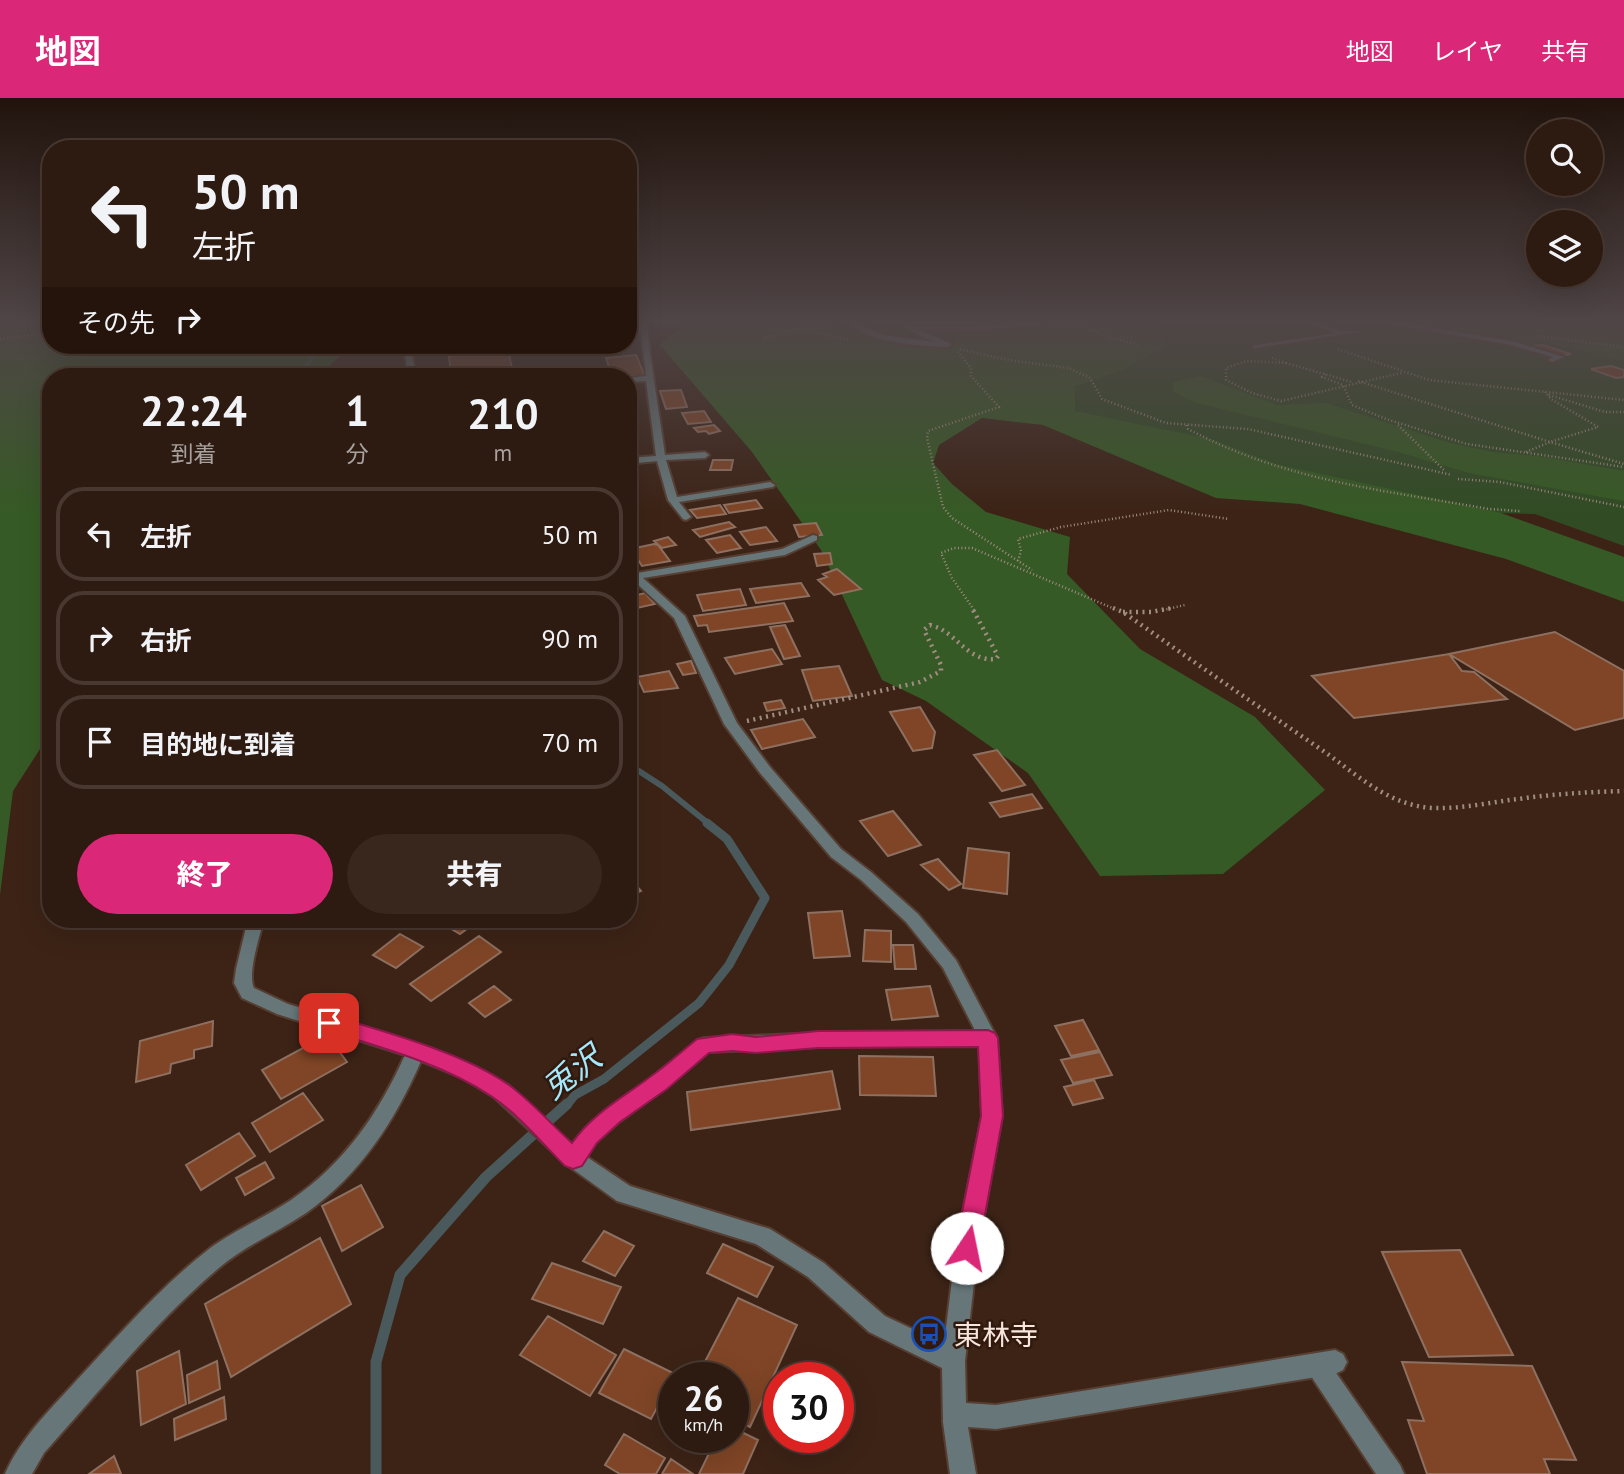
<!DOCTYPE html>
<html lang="ja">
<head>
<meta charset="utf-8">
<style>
  :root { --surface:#2d1a10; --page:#39271e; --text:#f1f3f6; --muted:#a7a19f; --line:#483830; --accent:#db2777 }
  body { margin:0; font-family:"PT Sans","Noto Sans JP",sans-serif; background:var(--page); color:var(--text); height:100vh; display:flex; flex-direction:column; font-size:26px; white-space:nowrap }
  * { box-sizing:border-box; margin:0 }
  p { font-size:23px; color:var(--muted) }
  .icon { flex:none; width:38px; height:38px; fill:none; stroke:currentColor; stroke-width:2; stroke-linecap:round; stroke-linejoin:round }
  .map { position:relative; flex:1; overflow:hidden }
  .drawer { position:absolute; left:42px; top:270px; width:595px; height:560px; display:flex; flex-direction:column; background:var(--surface); border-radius:28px; box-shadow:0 7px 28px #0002,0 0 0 2px var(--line) }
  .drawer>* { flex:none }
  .banner { position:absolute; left:42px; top:42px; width:595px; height:214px; border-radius:28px; box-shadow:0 7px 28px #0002,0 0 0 2px var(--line); background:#2d1a10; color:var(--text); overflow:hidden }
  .tools { position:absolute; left:1526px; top:21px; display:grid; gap:14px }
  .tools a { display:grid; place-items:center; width:77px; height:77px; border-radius:50%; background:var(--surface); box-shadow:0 7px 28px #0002,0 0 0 2px var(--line); font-size:35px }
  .speed { position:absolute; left:658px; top:1264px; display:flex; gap:14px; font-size:35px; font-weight:700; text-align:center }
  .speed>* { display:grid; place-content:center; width:91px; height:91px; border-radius:50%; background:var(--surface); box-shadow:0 7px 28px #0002,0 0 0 2px var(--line); line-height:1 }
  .speed small { font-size:18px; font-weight:400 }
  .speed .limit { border:10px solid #d22; background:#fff; color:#111 }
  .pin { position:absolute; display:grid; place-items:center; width:60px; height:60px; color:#fff; margin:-30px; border-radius:14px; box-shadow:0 4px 10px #0006 }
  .me { position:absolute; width:77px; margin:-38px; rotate:11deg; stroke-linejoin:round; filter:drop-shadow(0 0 5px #0008) }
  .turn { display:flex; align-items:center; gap:24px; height:147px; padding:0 35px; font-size:32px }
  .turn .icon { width:91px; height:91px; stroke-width:2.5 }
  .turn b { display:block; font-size:49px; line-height:60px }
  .then { display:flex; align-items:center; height:66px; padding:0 35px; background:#0003; gap:14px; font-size:26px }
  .eta { display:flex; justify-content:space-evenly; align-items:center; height:119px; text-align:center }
  .eta b { font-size:42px; font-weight:800; line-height:49px }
  .cta { display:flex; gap:14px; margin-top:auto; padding:14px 35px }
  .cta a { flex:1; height:80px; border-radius:42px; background:var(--accent); color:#fff; font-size:28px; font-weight:800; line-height:80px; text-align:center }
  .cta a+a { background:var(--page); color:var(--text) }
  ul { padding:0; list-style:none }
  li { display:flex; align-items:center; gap:21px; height:94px; margin:0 14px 10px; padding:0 21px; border:4px solid var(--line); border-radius:28px }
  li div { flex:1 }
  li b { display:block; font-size:26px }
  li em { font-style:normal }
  header { display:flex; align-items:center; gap:42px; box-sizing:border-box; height:98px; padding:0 35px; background:var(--accent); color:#fff }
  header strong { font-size:33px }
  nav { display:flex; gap:38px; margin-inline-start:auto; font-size:24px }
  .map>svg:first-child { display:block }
  .green { fill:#314c25 }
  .forest { fill:#365a25 }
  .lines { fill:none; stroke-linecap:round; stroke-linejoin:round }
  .stream-far3 { stroke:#4a595c; stroke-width:3.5 }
  .stream-far2 { stroke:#4a595c; stroke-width:6 }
  .stream-far1 { stroke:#4a595c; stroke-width:9 }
  .stream { stroke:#4a595c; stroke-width:11 }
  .building { fill:#7f4526; stroke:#8e7061; stroke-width:2 }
  .service-casing { stroke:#563e32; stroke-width:4 }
  .minor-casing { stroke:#563e32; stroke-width:4 }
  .path-far1 { stroke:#a18c82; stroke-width:2.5; stroke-dasharray:1 2.5; stroke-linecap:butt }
  .path { stroke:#a18c82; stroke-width:4.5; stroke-dasharray:2 4.5; stroke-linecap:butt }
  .service { fill:#677779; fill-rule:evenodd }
  .minor { fill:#677779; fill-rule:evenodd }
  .route { fill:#db2777; stroke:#8e194d; stroke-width:2 }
  .labels { text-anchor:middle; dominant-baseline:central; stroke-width:5; stroke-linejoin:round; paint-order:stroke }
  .near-poi-label { font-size:28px; fill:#f6e5dd; stroke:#31190d; text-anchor:start }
  .near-water-label { font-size:32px; font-style:italic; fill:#a5e8fc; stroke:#31190d }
</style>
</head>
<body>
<header>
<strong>地図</strong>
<nav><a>地図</a><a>レイヤ</a><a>共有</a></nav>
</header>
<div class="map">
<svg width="1624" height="1376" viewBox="0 0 1624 1376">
  <rect width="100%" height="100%" fill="#3c2316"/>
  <!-- green -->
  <path class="green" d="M768 222H1473L1624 246V448L1535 416 1495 415 1362 389 1038 312Z"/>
  <!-- forest -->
  <path class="forest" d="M0 222H51V247H351L324 273 309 278H51V634L13 693 0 797Z
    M703 222H834L843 234 947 251 952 250 962 234 1035 222H1172L1154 225 1167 248 1118 274 1075 288V313L1211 341 1276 366 1501 415 1624 459V504L1506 461 1300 406 1216 400 1043 327 982 320 939 347 933 365 952 386 986 414 1070 439 1067 476 1140 551 1255 619 1325 692 1223 776 1100 778 1028 675 926 603 882 582 821 452 752 354 660 247 681 229Z
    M1386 222H1624V263L1548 245Z
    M1201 278 1277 307 1326 305 1447 344 1492 354 1538 358 1624 373V403L1469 375 1398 354 1193 304 1173 293V284Z"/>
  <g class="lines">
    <!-- stream-far3 -->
    <path class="stream-far3" d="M299 278 321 247"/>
    <!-- stream-far2 -->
    <path class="stream-far2" d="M628 666 662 688 709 726"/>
    <!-- stream-far1 -->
    <path class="stream-far1" d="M566 1008 575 997 604 981 699 905 729 867 765 800 727 741 707 725"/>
    <!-- stream -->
    <path class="stream" d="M376 1376V1264L400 1177 486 1079 567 1006"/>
  </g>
  <!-- building -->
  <path class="building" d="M531 247 534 250 482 255 481 251Z
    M1543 247 1571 256 1560 258 1533 248Z
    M508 253 513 274 451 278 449 258Z
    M636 257 645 278H612L606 260Z
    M1611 268 1624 272V279L1616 280 1591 271Z
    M681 292 687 309 666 311 660 293Z
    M704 313 711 324 688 326 682 315Z
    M714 327 720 333 709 336 706 333 698 334 694 330Z
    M713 362H733L731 372H710Z
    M756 402 762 410 729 415 724 407Z
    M720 407 726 416 697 420 690 412Z
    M729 424 735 429 700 439 693 432Z
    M816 425 822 437 799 439 794 427Z
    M766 429 777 443 750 447 740 434Z
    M730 437 741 450 717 455 706 442Z
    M668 439 676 447 662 450 654 443Z
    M654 446 658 447 670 463 642 468 631 451Z
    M830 455 832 466 817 468 814 456Z
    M837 471 861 491 834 497 818 482 827 479 823 476Z
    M801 485 809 498 756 505 750 491Z
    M740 491 746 507 703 513 697 497Z
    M645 495 655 506 628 512V499Z
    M784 505 793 523 709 534 707 527 698 528 694 518Z
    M785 527 800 558 784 561 770 529Z
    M1555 534 1624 573V620L1575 632 1449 556Z
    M772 551 782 566 735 576 725 560Z
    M1449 556 1462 573 1474 574 1507 601 1354 620 1312 578Z
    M691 563 696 575 683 577 677 566Z
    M839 568 852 598 813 603 802 572Z
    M669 573 678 590 644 594 637 579Z
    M781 602 785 610 767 613 764 605Z
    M920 609 935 634 932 650 913 653 890 614Z
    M803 621 815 639 762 651 751 632Z
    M997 652 1025 687 1002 693 974 657Z
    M1032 696 1042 710 1000 719 990 705Z
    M893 713 921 747 888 758 860 723Z
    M968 750 1009 755 1007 796 963 790Z
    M938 761 961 786 949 792 921 767Z
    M628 778 641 793 628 799Z
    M842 813 850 858 814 860 808 815Z
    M441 821H480L460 836 438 823Z
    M865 832 891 833V864L863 863Z
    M400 836 423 849 396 870 373 857Z
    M479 838 501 854 431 903 410 886Z
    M893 847H913L916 871H895Z
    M494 888 511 902 485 919 469 905Z
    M930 888 938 918 892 922 886 892Z
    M1083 922 1099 952 1071 958 1055 928Z
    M213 923 212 948 194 952V960L171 966 170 975 136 984 140 943Z
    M327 937 347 964 281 1001 262 972Z
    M1100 954 1112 977 1073 985 1061 962Z
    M859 958 933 959 936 998 860 997Z
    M832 973 840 1011 691 1032 687 994Z
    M1094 982 1103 1000 1073 1007 1064 989Z
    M303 995 323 1022 270 1054 252 1025Z
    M239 1035 255 1058 201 1092 186 1067Z
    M265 1064 274 1080 245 1097 236 1080Z
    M361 1087 383 1129 342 1153 322 1108Z
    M604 1133 634 1148 615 1178 583 1163Z
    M320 1140 351 1206 231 1279 205 1206Z
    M723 1146 773 1169 757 1199 707 1175Z
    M1460 1152 1513 1257 1429 1259 1382 1154Z
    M552 1165 621 1189 603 1226 532 1201Z
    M738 1200 797 1227 750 1329 733 1320V1279H697Z
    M548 1218 616 1257 590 1298 520 1257Z
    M624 1251 675 1276 651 1321 599 1295Z
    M179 1253 186 1306 141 1327 137 1273Z
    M217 1263 220 1291 189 1305 187 1277Z
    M1402 1264 1532 1268 1576 1362 1544 1361 1550 1376H1427L1408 1322 1424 1323Z
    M224 1299 226 1321 175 1342 174 1321Z
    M733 1330 758 1342 743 1376H699L717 1339H733Z
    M624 1336 665 1360 656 1376H620L605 1367Z
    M114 1358 121 1376H89Z
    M671 1361 693 1376H662Z"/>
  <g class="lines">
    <!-- service casing -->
    <g class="service-casing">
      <path id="service" d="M842 222H849L884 237 935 244 924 240 895 222H902L914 229H979L972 222H978C992 233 1015 226 1031 225L1028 222H1034L1040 227 981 232H920L951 246 949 249C913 248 871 245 842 222Z
        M1302 222C1316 221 1328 231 1342 233 1350 235 1358 231 1365 233L1255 250 1252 248 1335 235Z
        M1370 222H1382L1512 243 1564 259 1552 264 1548 262 1553 259 1511 247Z
        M988 933 994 935 997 940 994 945 988 947 818 949 708 954 666 990 619 1024 596 1044 581 1067 574 1070 567 1067 564 1061C582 1023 619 1004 651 980 667 968 682 955 698 942L704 940 818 935Z
        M1317 1255 1325 1259 1400 1367 1404 1376H1376L1309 1275 1305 1267 1309 1259Z"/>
    </g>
    <!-- minor casing -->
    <g class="minor-casing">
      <path id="minor" d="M636 222H643L647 225 650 255 665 357 705 354 709 357 705 360 666 362 677 399 770 384 775 387 773 389 679 404 691 419 686 422 683 421 668 402 657 363 628 366V360L656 358 646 283 628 284V280L646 278 641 233 628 235V231L641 229V226Z
        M404 247H410L416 278H408Z
        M813 437 817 438V442L785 457 643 480 685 518 737 625 770 669 841 751 871 774 918 816 956 862 997 940 1002 1018 978 1150 965 1263 966 1305 996 1307 1335 1252 1343 1256 1347 1264 1343 1272 1335 1276 996 1331 968 1329 976 1376H950L943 1324 942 1270 869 1234 808 1179 756 1146 617 1103 567 1067 494 999 465 981 421 963C395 1023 360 1077 306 1115 278 1134 246 1147 220 1169 155 1224 101 1292 44 1355L32 1376H5C21 1339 50 1312 76 1283 118 1238 160 1189 209 1151 234 1132 264 1120 291 1102 344 1066 379 1015 405 957L277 916 242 900 234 885 236 871 248 821H264C260 838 247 875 254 890L288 906 400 940 479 971 508 987 581 1055 630 1088 770 1131 824 1165 885 1218 944 1246 956 1150 982 1018 979 940 943 870 906 824 861 782 831 759 760 675 724 626 674 520 633 482H628V469L637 475 782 451Z"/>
    </g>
    <!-- path-far1 -->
    <path class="path-far1" d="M805 222 799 230 849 242
      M1049 227 1088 230 1105 238 1140 247
      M1537 238 1624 249
      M764 240 799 230 834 229
      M0 241 51 234
      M960 251 1008 262 1069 270 1090 280 1102 301 1166 325 1248 331 1452 377
      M1338 251 1429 282 1624 302
      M958 254 971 270V278L999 309 928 333 927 340 943 409 952 420 1032 472
      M1272 260 1286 265 1247 263 1226 270V282L1252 295 1281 303 1401 275
      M1286 265 1352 284
      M1325 276 1322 279 1343 287 1352 307 1386 321 1467 346 1624 369
      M1358 283 1550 344 1598 329 1551 301 1545 294
      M1549 297 1605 314H1624
      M1187 327 1188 331C1285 383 1383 392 1489 411L1520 413
      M1398 327 1445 373
      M1526 354 1550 344 1624 366
      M1458 381 1500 384 1624 409
      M1018 463 1021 453 1018 441 1061 429 1169 412 1229 421
      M974 512 952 480 941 455 954 450H972L1117 512
      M1163 512 1185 507"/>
    <!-- path -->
    <path class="path" d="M1113 510 1123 514C1188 560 1253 605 1319 650 1356 675 1387 708 1434 710 1462 711 1491 704 1518 701 1554 696 1588 694 1624 693
      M1123 514H1151L1172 510
      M747 623 920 584 941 573V567L924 532 930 527C957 533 966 564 996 561L998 558 972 510"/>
    <!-- service -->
    <use href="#service" class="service"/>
    <!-- minor -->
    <use href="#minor" class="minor"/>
  </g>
  <!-- sky -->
  <linearGradient id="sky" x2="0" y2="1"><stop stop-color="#21130c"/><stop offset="0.54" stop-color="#504547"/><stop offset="1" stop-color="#504547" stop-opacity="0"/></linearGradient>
  <rect width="1624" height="414" fill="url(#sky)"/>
  <!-- route -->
  <path class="route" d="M329 917C383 933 464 955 509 987 531 1003 551 1026 572 1045 592 1016 622 1000 650 979 666 968 681 954 697 941L732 936 756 939 818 933 988 932 995 935 998 940 1003 1018 979 1150 975 1158 967 1161 958 1158 955 1150 981 1018 978 949 818 950 756 955 732 953 709 955 667 991 620 1024 597 1045 582 1068 573 1071 565 1068C543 1046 517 1015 491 998 441 965 379 949 322 931L319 925 322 919Z"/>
  <!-- icons -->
  <defs>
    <g id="bus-ring" transform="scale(1.75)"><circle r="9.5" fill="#31190d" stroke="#1a4fb4" stroke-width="1.5"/><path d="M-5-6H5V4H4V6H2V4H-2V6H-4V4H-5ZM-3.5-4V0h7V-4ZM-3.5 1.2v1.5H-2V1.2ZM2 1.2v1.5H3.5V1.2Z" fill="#1a4fb4"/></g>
  </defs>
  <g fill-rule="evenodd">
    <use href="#bus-ring" x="929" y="1236"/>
  </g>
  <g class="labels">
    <!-- near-poi labels -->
    <g class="near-poi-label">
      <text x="954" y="1236">東林寺</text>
    </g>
    <!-- near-water labels -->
    <g class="near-water-label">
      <text transform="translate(571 974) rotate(-37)">兎沢</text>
    </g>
  </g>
</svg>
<div class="tools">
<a><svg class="icon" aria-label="search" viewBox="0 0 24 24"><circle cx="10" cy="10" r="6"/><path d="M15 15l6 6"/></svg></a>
<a><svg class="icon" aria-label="layers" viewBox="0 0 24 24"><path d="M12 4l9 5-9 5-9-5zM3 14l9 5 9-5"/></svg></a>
</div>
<div class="speed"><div>26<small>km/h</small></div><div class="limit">30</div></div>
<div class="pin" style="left:329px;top:925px;background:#d93025"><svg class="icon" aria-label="arrive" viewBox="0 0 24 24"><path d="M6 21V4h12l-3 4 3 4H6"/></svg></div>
<svg class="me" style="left:967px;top:1150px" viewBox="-20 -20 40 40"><circle r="19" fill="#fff"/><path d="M0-13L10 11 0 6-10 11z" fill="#db2777"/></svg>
<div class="banner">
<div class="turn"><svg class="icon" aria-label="left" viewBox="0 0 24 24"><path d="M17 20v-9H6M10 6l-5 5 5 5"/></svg><div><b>50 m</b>左折</div></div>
<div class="then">その先<svg class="icon" aria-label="right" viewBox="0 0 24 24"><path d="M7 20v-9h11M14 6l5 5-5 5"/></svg></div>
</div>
<section class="drawer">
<div class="eta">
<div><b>22:24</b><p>到着</p></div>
<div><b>1</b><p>分</p></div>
<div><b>210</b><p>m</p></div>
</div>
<ul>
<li><svg class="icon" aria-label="left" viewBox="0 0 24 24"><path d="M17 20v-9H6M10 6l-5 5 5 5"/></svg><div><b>左折</b></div><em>50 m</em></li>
<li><svg class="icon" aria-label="right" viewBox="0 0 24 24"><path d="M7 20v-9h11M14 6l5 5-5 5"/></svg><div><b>右折</b></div><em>90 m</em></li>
<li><svg class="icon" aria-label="arrive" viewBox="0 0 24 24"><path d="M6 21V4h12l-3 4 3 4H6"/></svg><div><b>目的地に到着</b></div><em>70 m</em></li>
</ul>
<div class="cta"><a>終了</a><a>共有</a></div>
</section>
</div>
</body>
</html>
